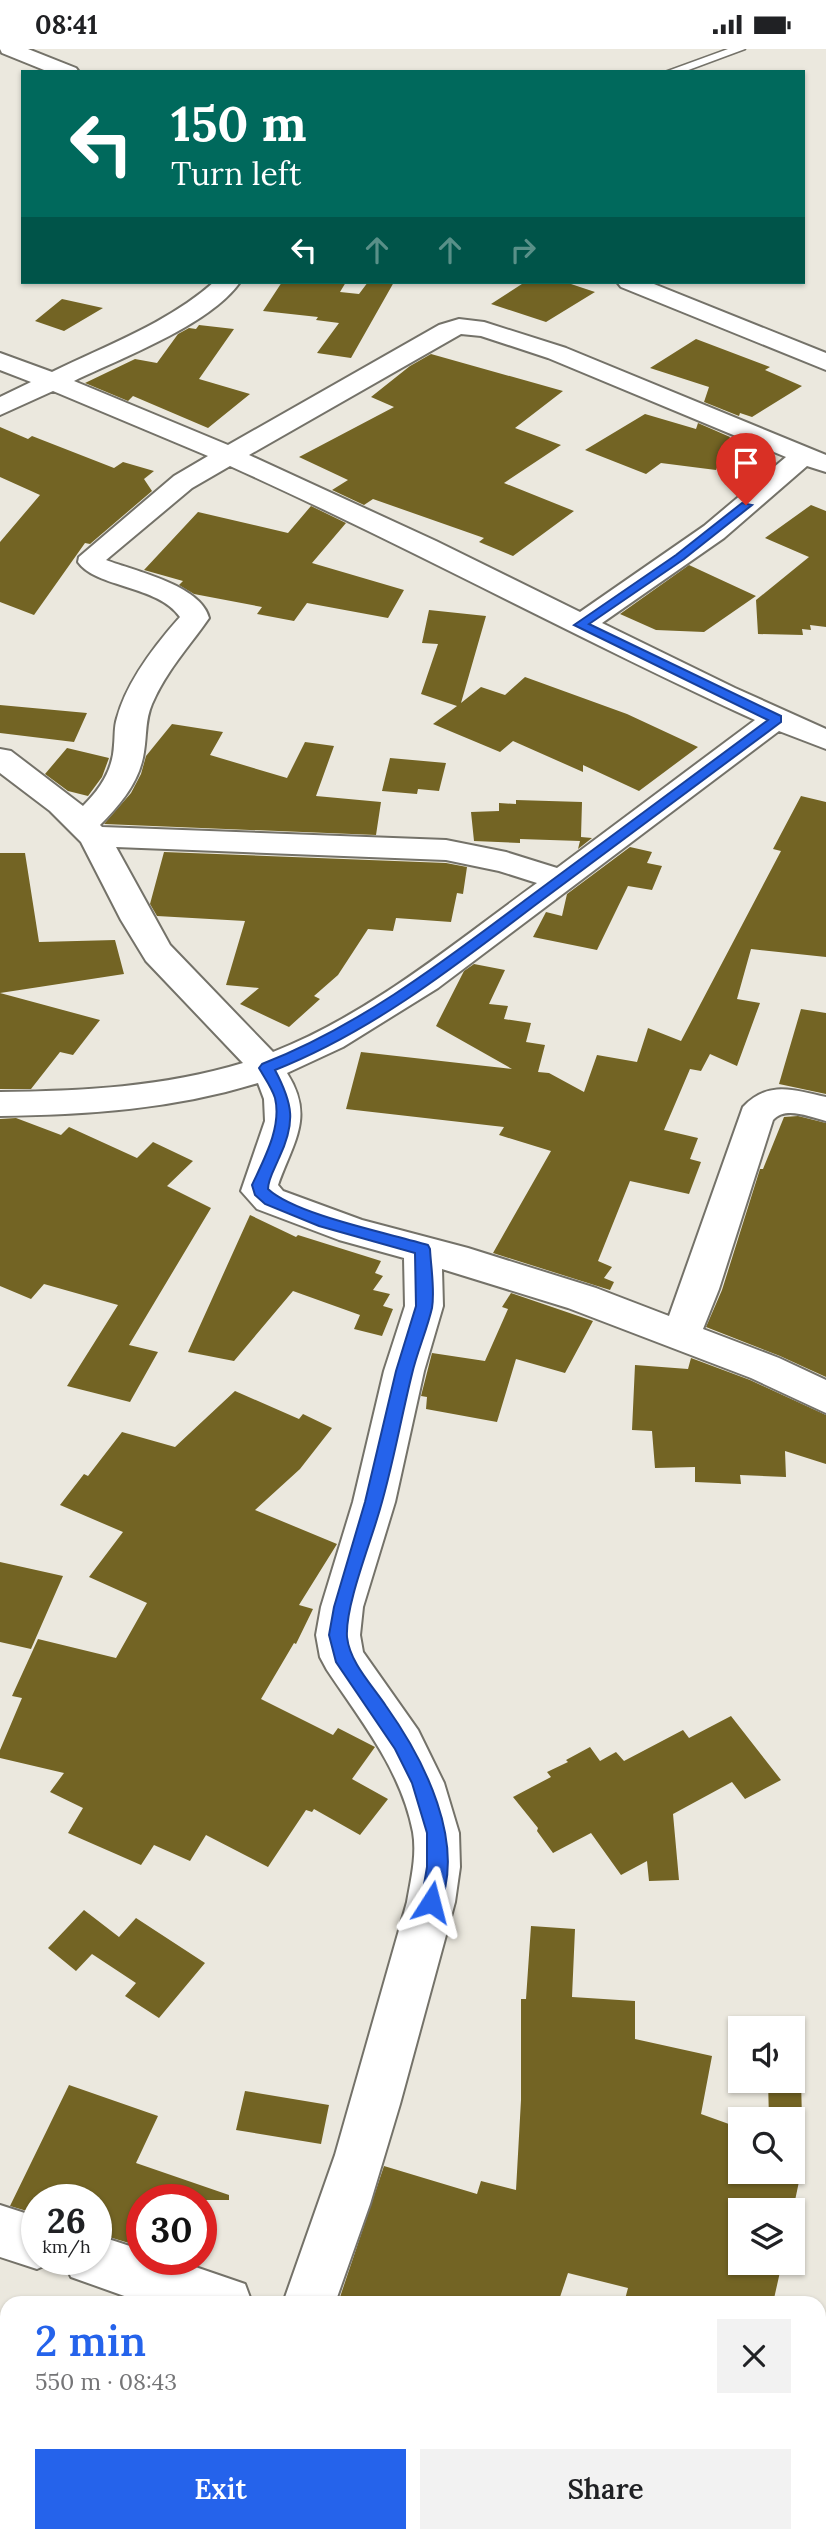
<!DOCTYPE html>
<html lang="en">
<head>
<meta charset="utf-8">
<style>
  :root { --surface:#fff; --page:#f2f2f2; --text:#202124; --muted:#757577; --accent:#2563eb }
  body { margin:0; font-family:Lora,serif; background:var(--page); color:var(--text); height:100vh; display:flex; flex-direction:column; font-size:26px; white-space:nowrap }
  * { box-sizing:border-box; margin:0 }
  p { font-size:23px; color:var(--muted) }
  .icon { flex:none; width:38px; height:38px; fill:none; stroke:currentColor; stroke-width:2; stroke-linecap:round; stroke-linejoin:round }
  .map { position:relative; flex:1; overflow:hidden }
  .sheet { position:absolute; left:0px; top:2247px; width:826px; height:247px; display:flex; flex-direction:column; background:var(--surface); border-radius:21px 21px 0 0; box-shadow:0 2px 5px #0004 }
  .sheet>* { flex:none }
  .top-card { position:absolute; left:21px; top:21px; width:784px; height:214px; border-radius:0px; box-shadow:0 2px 5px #0004; background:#00695c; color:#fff; overflow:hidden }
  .buttons { position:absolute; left:728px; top:1967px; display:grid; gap:14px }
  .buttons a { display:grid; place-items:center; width:77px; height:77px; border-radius:0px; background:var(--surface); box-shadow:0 2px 5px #0004; font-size:35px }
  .speed { position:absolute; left:21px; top:2135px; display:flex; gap:14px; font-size:35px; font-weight:700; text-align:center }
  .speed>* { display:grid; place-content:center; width:91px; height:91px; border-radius:50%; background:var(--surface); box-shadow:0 2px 5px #0004; line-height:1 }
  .speed small { font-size:18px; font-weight:400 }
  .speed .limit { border:10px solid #d22; background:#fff; color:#111 }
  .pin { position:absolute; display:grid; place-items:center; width:60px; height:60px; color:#fff; margin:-72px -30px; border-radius:50% 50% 50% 0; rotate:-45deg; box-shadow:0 0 7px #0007 }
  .pin .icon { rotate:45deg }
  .me { position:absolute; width:77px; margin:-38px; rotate:9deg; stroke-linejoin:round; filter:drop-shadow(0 0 5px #0008) }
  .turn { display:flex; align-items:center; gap:24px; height:147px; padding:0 35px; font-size:32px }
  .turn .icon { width:91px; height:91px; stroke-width:2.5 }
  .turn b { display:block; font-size:49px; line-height:60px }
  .lanes { display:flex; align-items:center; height:66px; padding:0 35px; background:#0003; justify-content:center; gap:35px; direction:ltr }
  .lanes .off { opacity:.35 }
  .round { display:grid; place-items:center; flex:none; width:74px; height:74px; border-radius:0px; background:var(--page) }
  .head { display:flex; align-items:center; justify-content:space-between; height:119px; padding:0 35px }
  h1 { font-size:42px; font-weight:600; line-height:52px; color:var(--accent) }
  .primary-button { display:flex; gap:14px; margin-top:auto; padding:14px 35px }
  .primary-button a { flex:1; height:80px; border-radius:0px; background:var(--accent); color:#fff; font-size:28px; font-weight:600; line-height:80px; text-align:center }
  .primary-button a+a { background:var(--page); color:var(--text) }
  .status { display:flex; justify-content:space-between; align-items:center; height:49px; padding:0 35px; background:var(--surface); direction:ltr }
  .status svg { height:19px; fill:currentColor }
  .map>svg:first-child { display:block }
  .building { fill:#736424 }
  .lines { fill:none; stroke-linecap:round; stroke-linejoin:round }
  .lane-casing { stroke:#747269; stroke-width:3 }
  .street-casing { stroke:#747269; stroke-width:4 }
  .lane { fill:#fff; fill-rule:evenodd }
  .street { fill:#fff; fill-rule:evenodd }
  .route { fill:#2563eb; stroke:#184099; stroke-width:2 }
</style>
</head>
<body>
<div class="status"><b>08:41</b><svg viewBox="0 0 49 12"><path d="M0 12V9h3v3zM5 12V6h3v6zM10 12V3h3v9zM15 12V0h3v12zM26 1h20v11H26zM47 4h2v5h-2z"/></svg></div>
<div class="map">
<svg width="826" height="2493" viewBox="0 0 826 2493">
  <rect width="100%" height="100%" fill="#ebe8de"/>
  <!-- building -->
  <path class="building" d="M282 233H346L340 243 359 245 368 233H394L351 309 317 304 339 274 316 271 318 268 263 262Z
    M525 233H565L595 243 546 273 491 255Z
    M62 250 103 259 64 282 35 272Z
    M199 276 234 280 199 330 250 345 208 379 133 347 128 352 85 334 135 310 157 314 178 285 189 279 196 280Z
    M696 290 770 318 765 321 802 337 752 368 740 364 739 367 704 353 709 338 650 319Z
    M431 305 563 342 515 379 561 396 504 434 574 462 513 507 479 493 484 489 373 450 364 456 332 441 348 431 299 408 394 358 371 348 410 317Z
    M645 365 696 380 698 374 730 388 716 421 661 414 646 425 585 401Z
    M0 378 28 390 32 387 114 419 123 413 154 422 144 430 152 442 90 495 85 494 34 566 0 553V493L40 446 0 428Z
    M811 456 826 462V578L810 576 811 581 802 580 803 586 758 585 756 551 809 508 765 489Z
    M311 457 346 474 312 514 404 541 388 569 307 554 294 572 257 565 262 558 194 545 179 536 183 532 144 521 198 463 288 484Z
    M689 516 756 547 704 583 656 581 620 565Z
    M429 561 486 567 461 654 481 638 505 646 525 628 627 665 698 698 639 742 583 716V723L513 692 500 703 433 675 457 657 421 645 438 595 422 594Z
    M0 656 87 664 74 693 0 684Z
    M172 675 223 683 210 706 287 729 305 693 334 697 316 747 381 753 376 786 104 775 131 744 141 725 146 707Z
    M67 699 109 709 102 728 88 747 68 742 45 725Z
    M390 709 446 714 439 742 418 740 417 745 382 742Z
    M801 747 826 753V908L751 900 737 950 760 954 737 1017 710 1005 701 1022 690 1020 664 1081 698 1089 690 1110 701 1113 689 1145 630 1132 598 1212 612 1218 604 1229 614 1233 610 1241 493 1204 551 1102 499 1086 504 1078 346 1060 361 1003 512 1020 436 977 464 922 474 915 505 921 489 955 508 957 504 970 531 974 526 993 545 996 538 1023 549 1024 584 1043 597 1006 637 1013 648 979 681 992 781 802 773 800Z
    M516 751 582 753 581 788 592 789 578 800 580 792 520 790V794L474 792 471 763 499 762V754L516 755Z
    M630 798 652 803 647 814 662 817 652 841 628 837 597 901 533 888 546 863 562 867 567 845Z
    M164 803 446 814 467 818 463 845 457 844 451 873 396 869 393 882 368 880 338 926 314 947 320 950 289 978 240 955 259 939 226 936 245 872 157 867 150 855Z
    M0 804H25L39 893 115 891 124 925 0 944Z
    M0 944 100 971 73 1006 60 1003 31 1040H0Z
    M801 960 826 964V1045L779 1035Z
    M798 1067 826 1074V1328L780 1307 706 1278 722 1241 760 1120H763L784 1068Z
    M16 1069 61 1086 69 1078 137 1109 153 1093 193 1112 167 1137 211 1159 129 1296 158 1303 130 1353 67 1337 118 1256 44 1235 31 1250 0 1237V1070Z
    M250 1166 296 1188 298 1186 381 1212 375 1224 383 1227 373 1241 390 1245 383 1257 393 1260 382 1287 354 1280 360 1266 293 1242 234 1312 188 1303Z
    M511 1244 593 1272 565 1324 516 1310 497 1373 426 1360 427 1348 421 1347 432 1304 485 1312 508 1260 502 1258Z
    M691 1309 750 1331 826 1366V1415L785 1402 786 1428 740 1426 741 1435 695 1433V1418L655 1419 652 1382 632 1381 635 1316 688 1320Z
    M235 1342 299 1370 303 1365 332 1379 300 1420 255 1461 337 1495 299 1556 313 1560 296 1595 294 1594 261 1650 333 1686 338 1679 375 1698 352 1730 388 1750 360 1786 314 1760 312 1763 306 1761 268 1818 206 1786 190 1812 154 1796 141 1816 68 1784 83 1759 50 1743 64 1724 0 1709V1701L22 1649 12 1647 38 1590 116 1609 147 1554 89 1528 123 1483 60 1456 84 1425 88 1427 122 1383 175 1398Z
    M0 1513 63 1527 31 1600 0 1593Z
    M731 1667 781 1731 745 1750 732 1733 673 1765 679 1831 649 1832 647 1812 621 1826 591 1784 553 1804 537 1782 538 1779 513 1748 551 1728 547 1723 568 1713 566 1711 590 1698 600 1712 616 1703 624 1712 683 1681 689 1689Z
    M84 1861 119 1888 136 1869 205 1914 159 1969 125 1947 136 1934 92 1905 76 1922 48 1899Z
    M531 1877 575 1880 572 1948 635 1952V1990L712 2007 701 2065 740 2079V2123H801L793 2161H740V2214H782L773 2254H624L628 2239 568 2224 558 2254H338L384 2117 477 2145 481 2132 516 2141 521 2051V1950H526Z
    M768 2032H801L802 2070H769Z
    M69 2036 158 2067 136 2114 229 2146V2151H142V2198L96 2184V2151H37V2165L10 2157Z
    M245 2042 329 2056 321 2095 236 2081Z"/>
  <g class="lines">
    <!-- lane casing -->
    <g class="lane-casing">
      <path id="lane" d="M728 0H745L683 23H665Z"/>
    </g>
    <!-- street casing -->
    <g class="street-casing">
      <path id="street" d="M0 0H28L76 19 79 23H49L2 4Z
        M214 233H240C210 276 121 309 74 332L228 396 439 276 459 270 484 273 566 299 826 406V423L807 417 724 489 602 574 735 639 826 680V700L779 682 438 939 343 998 287 1024C315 1068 293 1093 278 1136L283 1142 362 1171 468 1199 596 1239 669 1267 743 1058C769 1031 793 1041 826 1048V1072C809 1068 786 1057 773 1071L719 1240 703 1280 779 1309 826 1331V1364L751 1329 568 1259 442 1220 443 1257 424 1322 395 1453 363 1558 360 1586 363 1603 418 1681 444 1734 459 1784 460 1818 455 1853 400 2055 370 2155 335 2254H283L335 2106 407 1853C411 1830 417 1806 413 1783 401 1721 361 1672 327 1621L320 1608 316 1586 321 1558 353 1453 384 1322 405 1257 404 1209 339 1191 257 1160 241 1142 265 1072 264 1050 258 1034C174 1060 88 1066 0 1067V1043C82 1042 164 1038 243 1014L146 912 121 871 81 793 50 762 0 724V700L11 702 83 757C100 740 113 721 114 696 115 687 114 678 117 669 127 632 155 596 180 568 158 536 96 539 78 513L79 508 174 427 208 407 53 342 0 366V348L31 333 0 321V304L52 323C107 296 168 274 214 233ZM461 285 481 287 548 309 786 408 704 477 580 563 436 492 249 406ZM230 417C408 497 578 590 755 671L557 819 506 803 446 791 102 778 100 776C121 755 140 732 144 703 147 685 145 671 152 655 166 622 189 598 209 569 201 536 134 522 106 511L192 439ZM116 798 446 811 499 822 537 834C453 895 370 965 273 1003L170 896Z
        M617 233H649L826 304V321L621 238Z
        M0 2156 37 2168V2210H56L55 2212 37 2220 0 2208Z
        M96 2186 142 2201V2210H172L245 2235 252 2254H144L71 2228 63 2210H96Z
        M819 2375 826 2377V2433L819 2431Z
        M185 2487H242L240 2493H183Z"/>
    </g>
    <!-- lane -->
    <use href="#lane" class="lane"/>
    <!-- street -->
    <use href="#street" class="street"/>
  </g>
  <!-- route -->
  <path class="route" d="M742 454 752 456 684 510 589 575 781 667V673C699 734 617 796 534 857 453 919 371 983 275 1021 293 1055 296 1073 279 1109 275 1119 268 1130 268 1140 296 1166 388 1184 428 1196L430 1200C431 1219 435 1241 432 1259 427 1281 417 1303 412 1325 400 1373 392 1423 377 1470 368 1500 345 1559 347 1588 350 1614 372 1636 386 1657 423 1709 468 1795 438 1860L431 1862 424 1860 421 1853 427 1818V1784L412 1734 395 1700 336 1613 329 1586 334 1558 365 1453 396 1322 416 1257 415 1204 319 1177 265 1155 255 1146 252 1136C264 1110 282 1078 275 1049 272 1039 264 1028 259 1019L262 1015C360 977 444 912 528 849 608 790 688 730 768 671L574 576 676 506Z"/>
</svg>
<div class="buttons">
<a><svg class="icon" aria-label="sound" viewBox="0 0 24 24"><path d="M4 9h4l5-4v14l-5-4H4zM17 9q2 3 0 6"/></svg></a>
<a><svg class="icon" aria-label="search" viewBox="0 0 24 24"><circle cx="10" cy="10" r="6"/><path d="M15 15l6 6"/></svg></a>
<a><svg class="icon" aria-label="layers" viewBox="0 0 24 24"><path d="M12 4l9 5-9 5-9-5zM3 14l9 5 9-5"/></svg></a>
</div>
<div class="speed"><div>26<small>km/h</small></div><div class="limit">30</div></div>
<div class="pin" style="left:746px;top:456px;background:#d93025"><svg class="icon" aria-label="arrive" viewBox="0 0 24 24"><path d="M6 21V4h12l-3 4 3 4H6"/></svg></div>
<svg class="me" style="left:431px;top:1853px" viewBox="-20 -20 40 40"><path d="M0-17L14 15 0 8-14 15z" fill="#2563eb" stroke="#fff" stroke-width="4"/></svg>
<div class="top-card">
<div class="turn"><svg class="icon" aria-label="left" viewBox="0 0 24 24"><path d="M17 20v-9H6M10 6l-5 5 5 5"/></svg><div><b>150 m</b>Turn left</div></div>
<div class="lanes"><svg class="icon" aria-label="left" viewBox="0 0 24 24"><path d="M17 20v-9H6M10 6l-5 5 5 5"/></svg><svg class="icon off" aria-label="ahead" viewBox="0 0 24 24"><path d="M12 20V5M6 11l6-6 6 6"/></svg><svg class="icon off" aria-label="ahead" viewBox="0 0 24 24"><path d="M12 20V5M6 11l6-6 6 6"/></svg><svg class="icon off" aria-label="right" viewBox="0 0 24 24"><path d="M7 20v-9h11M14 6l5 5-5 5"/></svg></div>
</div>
<section class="sheet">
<div class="head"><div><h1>2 min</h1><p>550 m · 08:43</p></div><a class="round"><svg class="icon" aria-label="close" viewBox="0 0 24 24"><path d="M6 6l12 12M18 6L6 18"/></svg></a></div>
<div class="primary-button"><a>Exit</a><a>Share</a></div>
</section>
</div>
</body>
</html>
